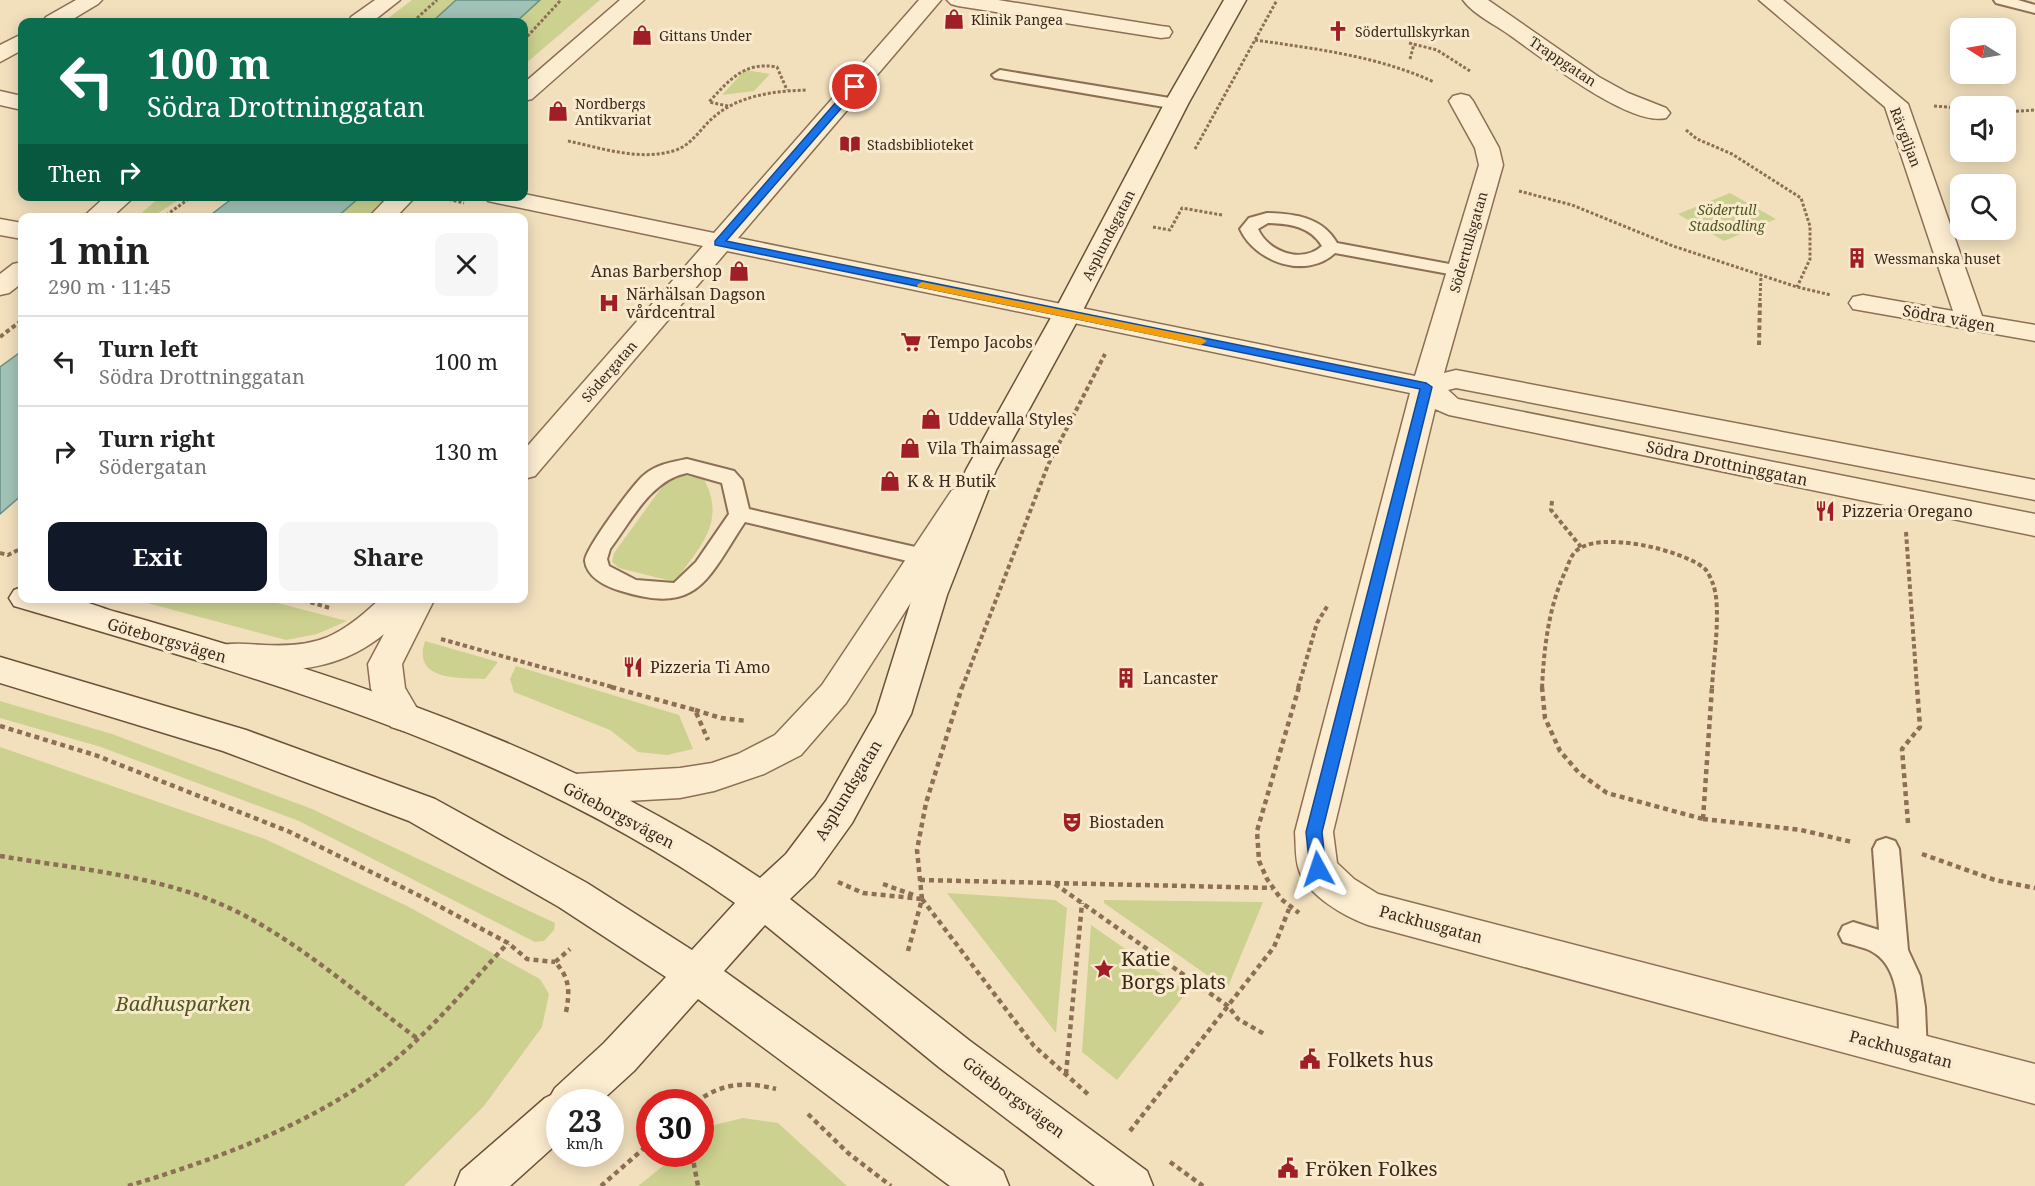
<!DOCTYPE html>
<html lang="en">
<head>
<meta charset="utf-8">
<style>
  :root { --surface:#fff; --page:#f6f6f6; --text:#222; --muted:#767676; --line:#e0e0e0; --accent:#111827 }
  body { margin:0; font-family:"Noto Serif",serif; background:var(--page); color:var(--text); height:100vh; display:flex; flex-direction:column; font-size:22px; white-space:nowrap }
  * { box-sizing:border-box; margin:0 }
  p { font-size:20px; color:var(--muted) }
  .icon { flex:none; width:33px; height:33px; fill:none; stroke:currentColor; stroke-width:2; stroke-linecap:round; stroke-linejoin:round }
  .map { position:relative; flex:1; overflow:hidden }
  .drawer { position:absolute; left:18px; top:213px; width:510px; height:390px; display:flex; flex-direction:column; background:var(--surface); border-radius:12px; box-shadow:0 3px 15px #0003 }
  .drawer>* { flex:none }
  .guide { position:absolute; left:18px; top:18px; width:510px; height:183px; border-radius:12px; box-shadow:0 3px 15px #0003; background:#0b6e4f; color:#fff; overflow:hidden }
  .needle { width:39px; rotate:281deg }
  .fabs { position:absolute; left:1950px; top:18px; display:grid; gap:12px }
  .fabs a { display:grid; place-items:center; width:66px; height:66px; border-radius:12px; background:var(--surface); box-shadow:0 3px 15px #0003; font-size:30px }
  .speed { position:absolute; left:546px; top:1089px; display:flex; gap:12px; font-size:30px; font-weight:700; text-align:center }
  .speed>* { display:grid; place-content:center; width:78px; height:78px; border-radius:50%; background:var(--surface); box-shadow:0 3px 15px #0003; line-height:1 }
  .speed small { font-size:15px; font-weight:400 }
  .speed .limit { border:9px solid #d22; background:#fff; color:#111 }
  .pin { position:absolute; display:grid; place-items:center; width:51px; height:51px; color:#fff; margin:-26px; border:3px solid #fff; border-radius:50%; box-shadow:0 2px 6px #0007 }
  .me { position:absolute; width:66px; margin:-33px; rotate:355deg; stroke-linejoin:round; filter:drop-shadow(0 0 4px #0008) }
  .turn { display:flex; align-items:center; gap:21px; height:126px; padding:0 30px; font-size:27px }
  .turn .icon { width:78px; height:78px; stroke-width:2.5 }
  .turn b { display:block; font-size:42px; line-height:51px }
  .then { display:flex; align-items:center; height:57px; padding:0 30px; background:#0003; gap:12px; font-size:22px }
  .round { display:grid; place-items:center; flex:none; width:63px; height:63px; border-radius:12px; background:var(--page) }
  .head { display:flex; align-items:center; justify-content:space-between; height:102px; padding:0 30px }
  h1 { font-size:36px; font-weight:700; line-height:45px }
  .button { display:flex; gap:12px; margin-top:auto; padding:12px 30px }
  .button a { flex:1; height:69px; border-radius:12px; background:var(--accent); color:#fff; font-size:24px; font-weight:700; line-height:69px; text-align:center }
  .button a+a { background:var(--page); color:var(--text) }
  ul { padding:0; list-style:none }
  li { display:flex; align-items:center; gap:18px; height:90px; padding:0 30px; border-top:2px solid var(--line) }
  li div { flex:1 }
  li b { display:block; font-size:22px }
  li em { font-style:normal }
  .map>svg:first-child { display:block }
  .green { fill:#ccd190 }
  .water { fill:#a1c3b7; stroke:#689185; stroke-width:1.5 }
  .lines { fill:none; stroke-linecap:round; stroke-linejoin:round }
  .lane-casing { stroke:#8c6f55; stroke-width:4 }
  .street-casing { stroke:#8c6f55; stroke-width:3 }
  .secondary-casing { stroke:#6d5038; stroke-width:3 }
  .path-far2 { stroke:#8c6f55; stroke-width:3; stroke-dasharray:3 2; stroke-linecap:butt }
  .path-far1 { stroke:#8c6f55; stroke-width:4; stroke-dasharray:4.5 3; stroke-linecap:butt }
  .path { stroke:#8c6f55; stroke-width:4.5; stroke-dasharray:5 4; stroke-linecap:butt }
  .lane { fill:#fcedd1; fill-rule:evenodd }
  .street { fill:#fcedd1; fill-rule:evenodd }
  .secondary { fill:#fcedd1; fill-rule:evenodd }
  .route { fill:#1a73e8; stroke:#114b97; stroke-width:1.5 }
  .slow { fill:#f59e0b }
  .labels { text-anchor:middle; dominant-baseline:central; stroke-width:6; stroke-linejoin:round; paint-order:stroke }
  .far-poi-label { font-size:14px; fill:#3a281b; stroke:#f9eace; text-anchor:start }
  .far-street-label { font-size:14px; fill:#3a281b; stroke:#f9eace }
  .far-park-label { font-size:14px; font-style:italic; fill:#4c581f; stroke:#f9eace }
  .poi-label { font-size:16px; fill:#3a281b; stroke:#f9eace; text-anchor:start }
  .street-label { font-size:16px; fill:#3a281b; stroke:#f9eace }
  .near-poi-label { font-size:20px; fill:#3a281b; stroke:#f9eace; text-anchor:start }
  .near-park-label { font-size:20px; font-style:italic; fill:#4c581f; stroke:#f9eace }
</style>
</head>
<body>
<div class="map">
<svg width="2035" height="1186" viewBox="0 0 2035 1186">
  <rect width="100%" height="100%" fill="#f2e0bd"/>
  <!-- green -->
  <path class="green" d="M412 0H456L431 22H383Z
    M540 0H600L524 65V22H516Z
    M745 70 770 74 754 91 722 95Z
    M1730 193 1776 219 1724 241 1678 214Z
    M160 197H183L152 217H137Z
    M360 197H404L380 217 337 218Z
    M678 474 704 479C727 523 699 547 675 582L619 568 612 562 614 553 670 476Z
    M132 599H262L347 621 317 634 286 640Z
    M425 641 498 662 485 679C458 678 412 681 425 641Z
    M516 666 679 715 693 749 667 755 638 752 610 730 514 692 510 679Z
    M0 701 112 734 312 809 555 923 554 930 544 941 535 942 299 821 101 747 0 718Z
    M0 747 265 839 407 906 540 979 549 994 542 1027 484 1106 404 1186H0Z
    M947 893 1055 900 1067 908 1056 1033Z
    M1104 900 1263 902 1227 989 1104 903Z
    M1091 925 1187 992 1117 1080 1082 1052Z
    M743 1118 778 1123 847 1186H638L678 1154H700L701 1135 714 1125Z"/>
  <!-- water -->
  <path class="water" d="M456 0H540L516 22H432Z
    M234 197V196L360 197 337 217H208Z
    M22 351V495L0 514V367Z"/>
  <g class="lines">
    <!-- lane casing -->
    <g class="lane-casing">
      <path id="lane" d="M1994 0H2018L2035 5V13L1996 3Z
        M1000 70 1176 99 1184 104 1176 109 995 78 992 75Z
        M1267 213C1295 214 1322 217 1337 243L1460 266 1466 267 1469 271 1466 275 1460 276 1335 253C1306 280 1255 262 1240 229L1249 218ZM1268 223C1289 224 1310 226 1322 246 1302 264 1268 252 1258 229Z
        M687 459 734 471 742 480 749 509 924 549 932 552 935 557 932 562 924 565 745 522C706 581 698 616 618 590 605 586 587 577 585 561 584 550 634 483 644 475 657 464 672 462 687 459ZM687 473 722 483 729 514 696 562 674 583 636 580 609 566 607 559 610 549C631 521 651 480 687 473Z
        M1886 838 1895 841 1899 849 1908 950 1920 976 1925 1007 1927 1052 1923 1061 1913 1065 1903 1061 1899 1052C1898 1021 1904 968 1871 951 1863 947 1852 945 1843 942L1839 934 1843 926 1853 922 1879 930 1873 849 1877 841Z"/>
    </g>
    <!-- street casing -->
    <g class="street-casing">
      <path id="street" d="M76 0H102L98 4 68 22H43L46 17Z
        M375 0H400L372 22H349L351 17Z
        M620 0H644L532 99 524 101V83Z
        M919 0H941L738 238 1415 376 1479 165 1475 148 1449 101 1453 96 1461 94 1469 96 1473 101 1499 148 1503 165 1444 373 1456 370 2035 480V500L1456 388 1448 390 1458 399 2035 514V536L1449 415 1435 409 1333 832 1337 863 1354 879 1378 894 2035 1064V1104L1368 925C1345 917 1307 895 1299 870 1295 859 1296 844 1295 832L1410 393 727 251 535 476 524 479V450L703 246 497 203 488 201 485 196H524V194L714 233Z
        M947 0H998L1161 26 1169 27 1172 32 1169 37 1161 38 958 6 951 4Z
        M1463 0H1488L1599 77 1628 93 1666 108 1670 113 1666 118C1630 127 1542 58 1511 36 1496 25 1474 15 1463 0Z
        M1759 0H1783L1908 104 1982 316 2035 325V341L1853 309 1849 303 1853 297 1863 295 1953 311 1885 107Z
        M22 34V50L0 62V45Z
        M0 91 22 96V110L0 105Z
        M106 196H135L111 218H82Z
        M389 196H416L395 218H368Z
        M0 219 22 223V239L0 235Z
        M22 262V283L9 293 0 295V274L13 264Z
        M963 487 974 490 979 497 846 703 801 755 764 774 714 791 680 798 574 804 561 799 556 789 561 779 574 774 680 768 712 763 738 754 775 735 822 685 952 490Z
        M381 598H435L402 664 405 688 422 717 417 727 404 731 391 727 371 689 368 664 384 634C346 665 305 672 258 670 242 670 227 669 212 665L207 656 212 647C229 642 246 644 263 645 320 648 340 636 381 598Z"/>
    </g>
    <!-- secondary casing -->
    <g class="secondary-casing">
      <path id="secondary" d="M1224 0H1246L1188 104 1081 314 996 470 947 595 911 714 852 823 814 876 790 899 970 1041 1147 1171 1153 1186H1095L940 1068 765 925 724 971 1003 1171 1009 1186H950L698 999 634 1071 600 1102H560V1141L510 1186H455L461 1171 545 1098 551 1095 555 1088 604 1043 666 977 559 907 409 821 223 751 0 683V657L246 730 435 799 587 883 692 950 735 903C517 750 266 680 14 606L9 598 14 590 22 587V598C37 598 53 597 68 598 84 600 101 608 116 612 153 622 189 633 225 644 413 700 597 768 760 878L786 854 826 801 876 713 913 595 966 470 1053 314 1164 104Z"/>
    </g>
    <!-- path-far2 -->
    <path class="path-far2" d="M417 18 437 0
      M524 40 561 0
      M1255 40C1317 49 1377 56 1434 82
      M1409 43 1437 50 1470 71
      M1410 59 1414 44
      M728 106 709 102C729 80 745 61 777 67L787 90
      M1934 106 1960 108
      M2006 112 2035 110
      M1686 130 1697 139 1732 154 1801 198 1810 226V259L1797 287
      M568 141C601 148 639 161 673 151 692 146 701 127 715 116 740 95 775 91 807 90
      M1195 149 1277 0
      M1519 191 1572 205 1673 246 1797 287 1831 295
      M439 197 464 203
      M162 218 193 196
      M1153 227 1170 230 1182 208 1222 215
      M1760 301 1761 275"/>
    <!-- path-far1 -->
    <path class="path-far1" d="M0 337 22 320
      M1759 345 1760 300
      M1552 501 1551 510 1581 547
      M1906 532 1917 688
      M0 553 8 555 22 548
      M296 598 330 608
      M441 639 616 688
      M962 688 1048 465 1105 354
      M1298 688 1317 623 1328 605
      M1542 688C1544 649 1548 609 1565 572 1568 566 1570 557 1575 552 1597 529 1682 550 1704 568 1708 571 1711 579 1713 584 1722 608 1713 661 1712 688"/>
    <!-- path -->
    <path class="path" d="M611 687 695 710 708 740
      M1299 687 1257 831 1259 861 1267 879 1281 899 1299 913
      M1542 687 1545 718 1560 751 1579 773 1607 793 1703 819
      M695 710 721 718 747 721
      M0 726 95 755 290 832 424 898 508 943 527 959 555 962
      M1703 819 1801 830 1852 842
      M1703 819 1712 687
      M1908 823 1902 749 1920 727 1917 687
      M1922 854 1995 880 2035 888
      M0 856C71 868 152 875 218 903 288 932 357 994 418 1039
      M920 880 1273 888
      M838 882 863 893 922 899
      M883 884 916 896
      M1055 884 1228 1006 1238 1019 1266 1035
      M922 899 1034 1046 1090 1096
      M908 951 922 899 917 850 926 803 962 687
      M566 1012C570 991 570 978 555 962L570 949
      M1066 1074 1082 903
      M696 1102C722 1083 745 1081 776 1089
      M808 1114 848 1153 891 1186
      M1130 1131 1274 947 1289 909
      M692 1154 698 1186
      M1170 1162 1203 1186
      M128 1186C207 1162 288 1133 357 1088 416 1050 461 993 508 943
      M601 1186 650 1143"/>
    <!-- lane -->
    <use href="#lane" class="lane"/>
    <!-- street -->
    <use href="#street" class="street"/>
    <!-- secondary -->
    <use href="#secondary" class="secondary"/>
  </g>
  <!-- route -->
  <path class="route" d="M855 84 858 85V89L726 241 1426 383 1432 387 1322 832 1326 869 1323 873 1318 875 1312 873 1310 869 1306 832 1420 389 715 245V241L851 85Z"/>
  <!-- slow -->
  <path class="slow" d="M922 282 1201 338 1207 341 1201 345 918 287 917 285Z"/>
  <!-- icons -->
  <defs>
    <g id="shop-bare" transform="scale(1.62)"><path d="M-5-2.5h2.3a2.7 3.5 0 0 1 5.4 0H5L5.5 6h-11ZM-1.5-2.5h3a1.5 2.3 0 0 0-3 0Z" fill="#a01f26" stroke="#f9eace" stroke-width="2.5" paint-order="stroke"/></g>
    <g id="church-bare" transform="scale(1.62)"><path d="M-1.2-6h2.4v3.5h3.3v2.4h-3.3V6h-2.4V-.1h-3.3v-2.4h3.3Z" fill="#a01f26" stroke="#f9eace" stroke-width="2.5" paint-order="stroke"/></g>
    <g id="library-bare" transform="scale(1.62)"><path d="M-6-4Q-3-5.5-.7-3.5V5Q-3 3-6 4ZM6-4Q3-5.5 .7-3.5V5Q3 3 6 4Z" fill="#a01f26" stroke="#f9eace" stroke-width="2.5" paint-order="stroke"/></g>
    <g id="building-bare" transform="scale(1.62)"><path d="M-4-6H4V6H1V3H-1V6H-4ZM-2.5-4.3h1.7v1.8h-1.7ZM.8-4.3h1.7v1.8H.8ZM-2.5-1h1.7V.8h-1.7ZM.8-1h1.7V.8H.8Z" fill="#a01f26" stroke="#f9eace" stroke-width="2.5" paint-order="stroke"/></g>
    <g id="hospital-bare" transform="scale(1.62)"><path d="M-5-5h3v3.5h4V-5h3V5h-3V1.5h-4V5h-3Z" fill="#a01f26" stroke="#f9eace" stroke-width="2.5" paint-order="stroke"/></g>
    <g id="supermarket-bare" transform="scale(1.62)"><path d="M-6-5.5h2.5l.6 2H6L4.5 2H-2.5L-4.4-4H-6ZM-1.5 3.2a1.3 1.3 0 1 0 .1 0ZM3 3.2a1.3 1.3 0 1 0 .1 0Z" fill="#a01f26" stroke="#f9eace" stroke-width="2.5" paint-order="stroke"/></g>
    <g id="restaurant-bare" transform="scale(1.62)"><path d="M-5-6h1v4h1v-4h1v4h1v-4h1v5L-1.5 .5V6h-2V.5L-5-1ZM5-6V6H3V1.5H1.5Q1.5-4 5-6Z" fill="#a01f26" stroke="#f9eace" stroke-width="2.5" paint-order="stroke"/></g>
    <g id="theatre-bare" transform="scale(1.62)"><path d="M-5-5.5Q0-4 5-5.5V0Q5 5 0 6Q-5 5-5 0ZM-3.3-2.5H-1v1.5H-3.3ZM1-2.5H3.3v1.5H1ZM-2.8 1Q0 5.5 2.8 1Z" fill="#a01f26" stroke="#f9eace" stroke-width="2.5" paint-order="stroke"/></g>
    <g id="sight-bare" transform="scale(1.62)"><path d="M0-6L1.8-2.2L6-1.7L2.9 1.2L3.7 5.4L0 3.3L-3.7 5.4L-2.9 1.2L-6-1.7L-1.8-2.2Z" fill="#a01f26" stroke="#f9eace" stroke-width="2.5" paint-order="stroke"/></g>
    <g id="civic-bare" transform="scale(1.62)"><path d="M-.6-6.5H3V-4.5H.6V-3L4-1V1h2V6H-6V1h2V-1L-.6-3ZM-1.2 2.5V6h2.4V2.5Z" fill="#a01f26" stroke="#f9eace" stroke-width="2.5" paint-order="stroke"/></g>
  </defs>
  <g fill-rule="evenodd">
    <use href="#shop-bare" x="954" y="19"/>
    <use href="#church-bare" x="1338" y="31"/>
    <use href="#shop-bare" x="642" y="35"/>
    <use href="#shop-bare" x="558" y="111"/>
    <use href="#library-bare" x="850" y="144"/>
    <use href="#building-bare" x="1857" y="258"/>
    <use href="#shop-bare" x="739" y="271"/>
    <use href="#hospital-bare" x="609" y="303"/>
    <use href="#supermarket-bare" x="911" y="342"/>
    <use href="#shop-bare" x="931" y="419"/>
    <use href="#shop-bare" x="910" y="448"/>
    <use href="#shop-bare" x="890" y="481"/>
    <use href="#restaurant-bare" x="1825" y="511"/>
    <use href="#restaurant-bare" x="633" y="667"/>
    <use href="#building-bare" x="1126" y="678"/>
    <use href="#theatre-bare" x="1072" y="822"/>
    <use href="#sight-bare" x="1104" y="969"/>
    <use href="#civic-bare" x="1310" y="1059"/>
    <use href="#civic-bare" x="1288" y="1168"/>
  </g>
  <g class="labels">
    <!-- far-poi labels -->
    <g class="far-poi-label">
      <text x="971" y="19">Klinik Pangea</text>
      <text x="1355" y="31">Södertullskyrkan</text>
      <text x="659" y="35">Gittans Under</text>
      <text x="575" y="103">Nordbergs<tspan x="575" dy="16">Antikvariat</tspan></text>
      <text x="867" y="144">Stadsbiblioteket</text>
      <text x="1874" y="258">Wessmanska huset</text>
    </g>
    <!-- far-street labels -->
    <g class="far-street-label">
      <text transform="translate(1563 61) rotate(34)">Trappgatan</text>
      <text transform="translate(1906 137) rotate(69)">Rävgiljan</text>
      <text transform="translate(1108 235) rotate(-63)">Asplundsgatan</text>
      <text transform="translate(1468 242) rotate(-74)">Södertullsgatan</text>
      <text transform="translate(609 371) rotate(-49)">Södergatan</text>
    </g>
    <!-- far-park labels -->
    <g class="far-park-label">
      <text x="1727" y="209">Södertull<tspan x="1727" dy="16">Stadsodling</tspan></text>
    </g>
    <!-- poi labels -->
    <g class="poi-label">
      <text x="722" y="271" text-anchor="end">Anas Barbershop</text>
      <text x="626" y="294">Närhälsan Dagson<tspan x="626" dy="18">vårdcentral</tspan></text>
      <text x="928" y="342">Tempo Jacobs</text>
      <text x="948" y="419">Uddevalla Styles</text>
      <text x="927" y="448">Vila Thaimassage</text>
      <text x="907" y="481">K &amp; H Butik</text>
      <text x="1842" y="511">Pizzeria Oregano</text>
      <text x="650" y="667">Pizzeria Ti Amo</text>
      <text x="1143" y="678">Lancaster</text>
      <text x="1089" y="822">Biostaden</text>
    </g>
    <!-- street labels -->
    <g class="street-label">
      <text transform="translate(1949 318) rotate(10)">Södra vägen</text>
      <text transform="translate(1727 463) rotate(12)">Södra Drottninggatan</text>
      <text transform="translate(167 640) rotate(16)">Göteborgsvägen</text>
      <text transform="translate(848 790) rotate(-59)">Asplundsgatan</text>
      <text transform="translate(619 815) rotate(28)">Göteborgsvägen</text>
      <text transform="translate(1431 924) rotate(15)">Packhusgatan</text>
      <text transform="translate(1901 1049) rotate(15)">Packhusgatan</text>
      <text transform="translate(1014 1097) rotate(37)">Göteborgsvägen</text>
    </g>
    <!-- near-poi labels -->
    <g class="near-poi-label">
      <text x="1121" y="958">Katie<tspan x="1121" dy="23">Borgs plats</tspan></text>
      <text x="1327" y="1059">Folkets hus</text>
      <text x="1305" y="1168">Fröken Folkes</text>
    </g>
    <!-- near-park labels -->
    <g class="near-park-label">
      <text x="183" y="1003">Badhusparken</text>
    </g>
  </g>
</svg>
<div class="fabs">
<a><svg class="needle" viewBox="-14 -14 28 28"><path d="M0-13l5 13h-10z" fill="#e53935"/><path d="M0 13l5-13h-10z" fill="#767676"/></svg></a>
<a><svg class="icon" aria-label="sound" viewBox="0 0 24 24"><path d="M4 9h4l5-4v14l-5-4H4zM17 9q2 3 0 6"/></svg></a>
<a><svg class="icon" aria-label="search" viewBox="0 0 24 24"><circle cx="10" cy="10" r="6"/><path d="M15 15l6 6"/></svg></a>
</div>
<div class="speed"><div>23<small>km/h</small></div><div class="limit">30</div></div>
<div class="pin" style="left:855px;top:87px;background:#d93025"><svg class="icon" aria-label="arrive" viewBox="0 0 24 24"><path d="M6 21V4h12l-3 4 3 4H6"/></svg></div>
<svg class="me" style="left:1318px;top:869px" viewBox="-20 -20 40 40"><path d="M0-17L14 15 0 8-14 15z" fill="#1a73e8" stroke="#fff" stroke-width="4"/></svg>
<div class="guide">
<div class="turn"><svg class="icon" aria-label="left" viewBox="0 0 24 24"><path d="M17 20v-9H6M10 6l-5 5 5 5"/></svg><div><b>100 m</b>Södra Drottninggatan</div></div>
<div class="then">Then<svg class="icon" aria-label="right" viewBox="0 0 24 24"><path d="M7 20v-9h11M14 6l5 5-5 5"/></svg></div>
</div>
<section class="drawer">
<div class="head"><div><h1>1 min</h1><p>290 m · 11:45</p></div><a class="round"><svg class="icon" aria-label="close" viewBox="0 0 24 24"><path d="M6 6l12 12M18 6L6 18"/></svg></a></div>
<ul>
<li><svg class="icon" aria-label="left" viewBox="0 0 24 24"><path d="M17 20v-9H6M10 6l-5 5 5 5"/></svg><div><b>Turn left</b><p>Södra Drottninggatan</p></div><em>100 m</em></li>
<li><svg class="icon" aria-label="right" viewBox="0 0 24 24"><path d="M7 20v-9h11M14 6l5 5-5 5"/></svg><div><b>Turn right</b><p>Södergatan</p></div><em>130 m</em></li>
</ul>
<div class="button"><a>Exit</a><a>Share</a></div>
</section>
</div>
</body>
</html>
